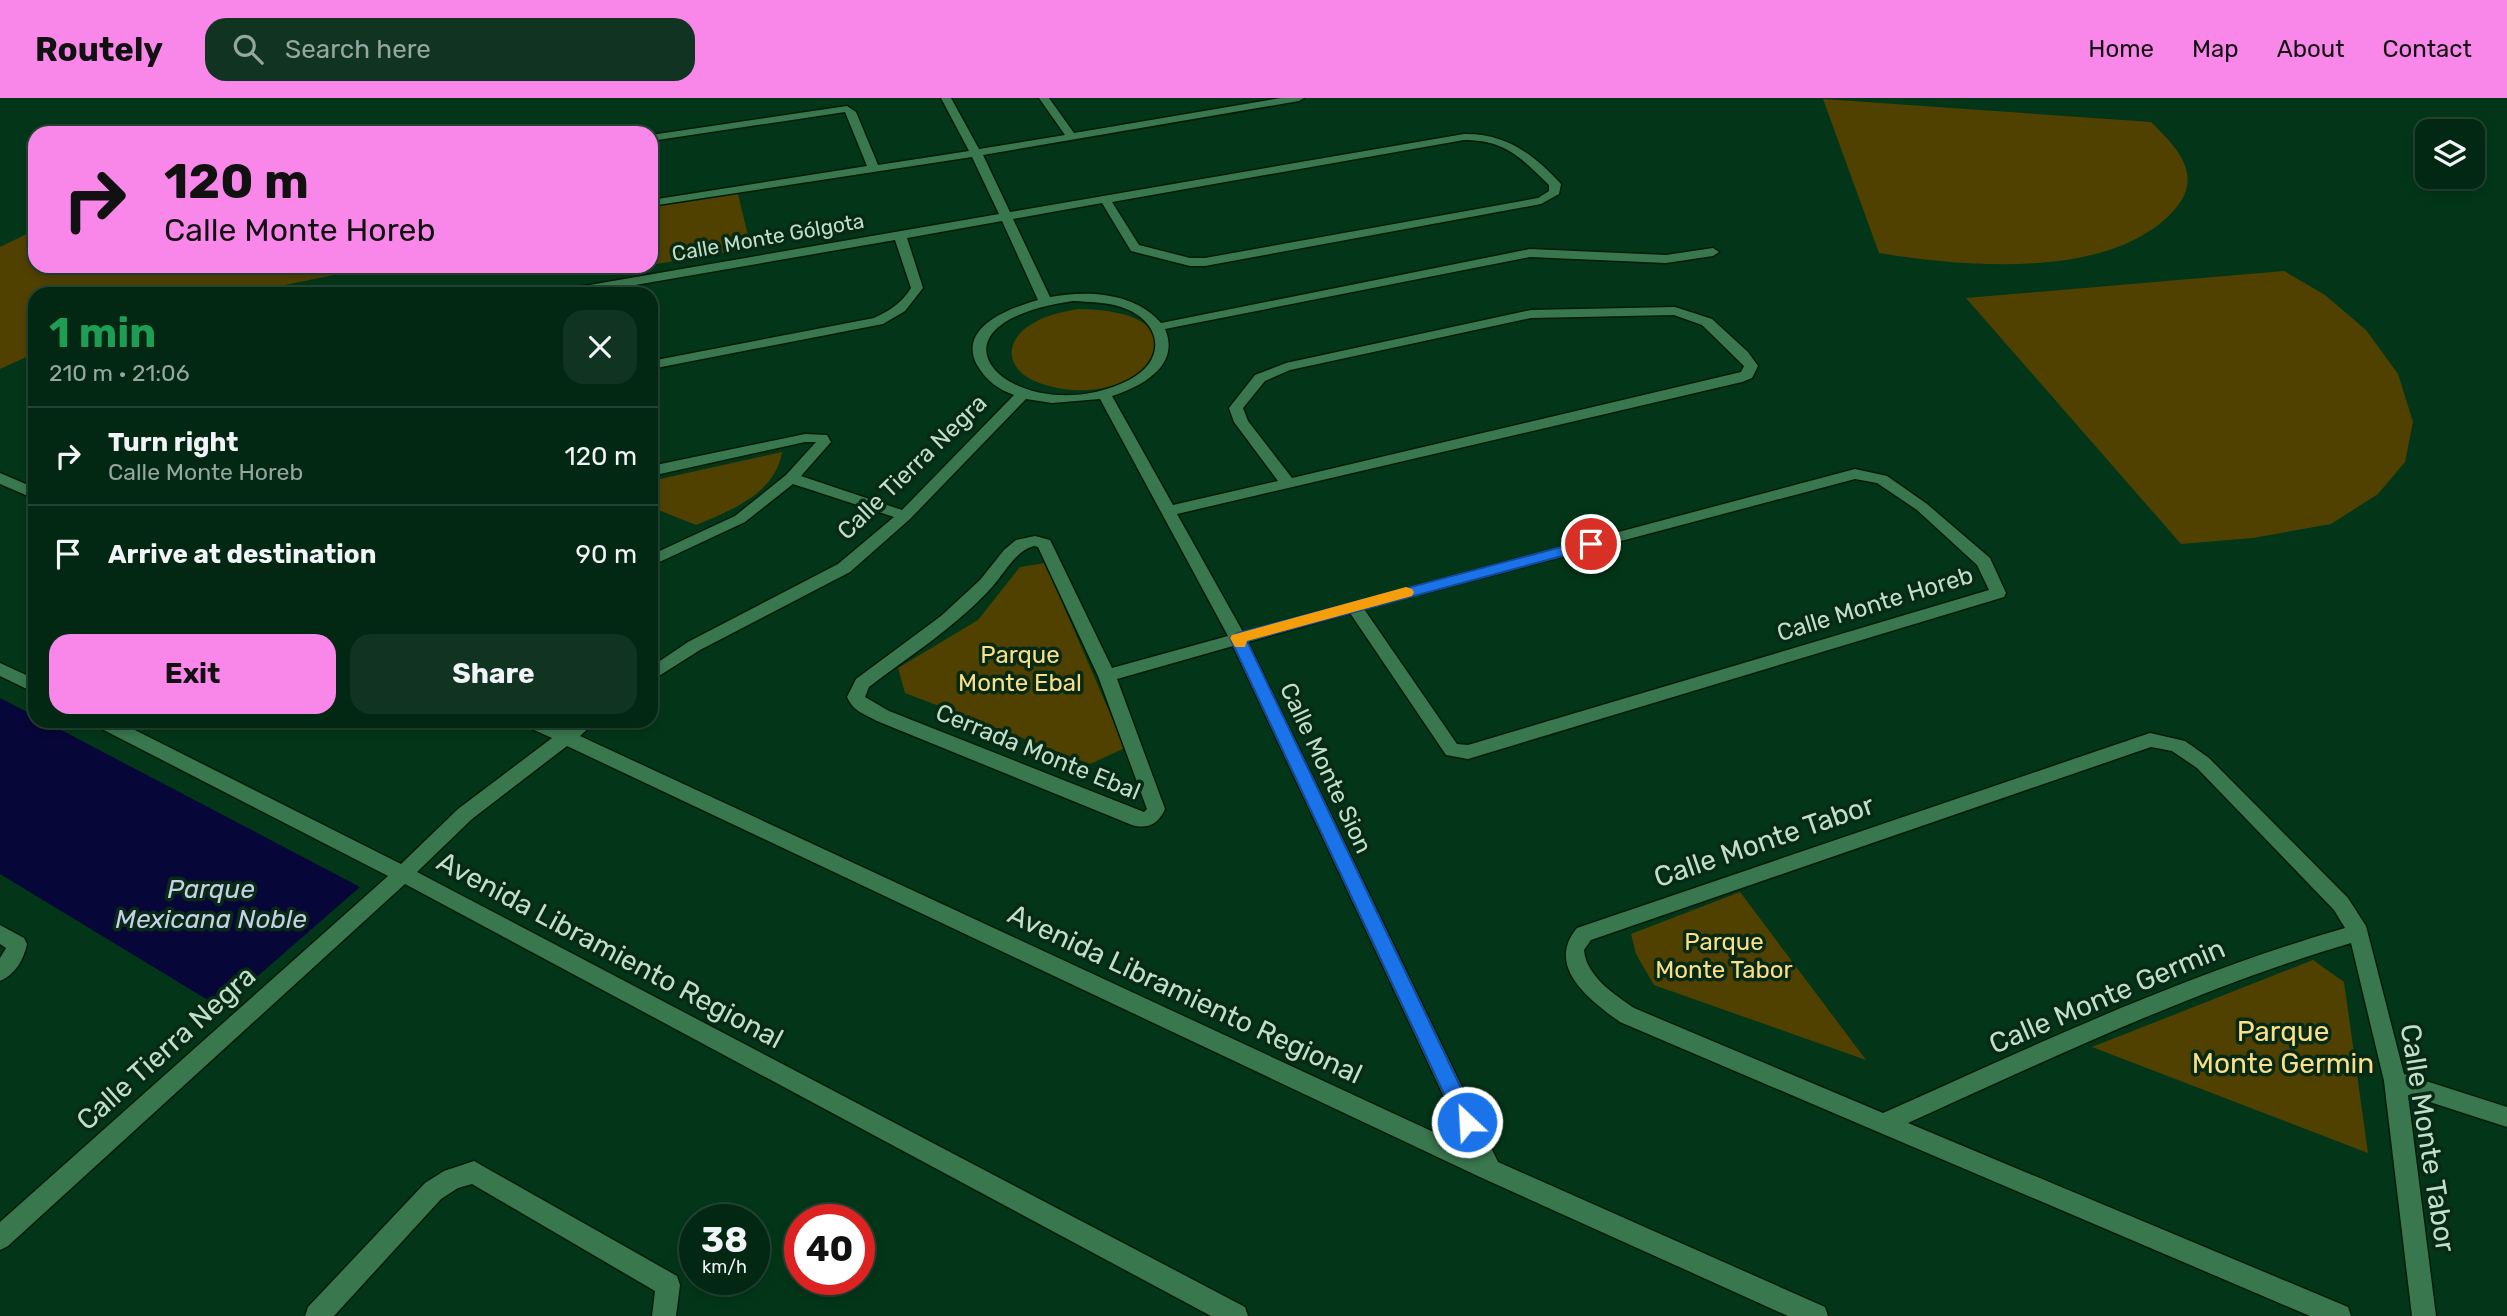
<!DOCTYPE html>
<html lang="en">
<head>
<meta charset="utf-8">
<style>
  :root { --surface:#022813; --page:#103421; --text:#f1f3f6; --muted:#96a6a0; --line:#234433; --accent:#f987e9 }
  body { margin:0; font-family:Rubik,sans-serif; background:var(--page); color:var(--text); height:100vh; display:flex; flex-direction:column; font-size:26px; white-space:nowrap }
  * { box-sizing:border-box; margin:0 }
  p { font-size:23px; color:var(--muted) }
  .icon { flex:none; width:38px; height:38px; fill:none; stroke:currentColor; stroke-width:2; stroke-linecap:round; stroke-linejoin:round }
  .map { position:relative; flex:1; overflow:hidden }
  .panel { position:absolute; left:28px; top:189px; width:630px; height:441px; display:flex; flex-direction:column; background:var(--surface); border-radius:21px; box-shadow:0 4px 10px #0003,0 0 0 2px var(--line) }
  .panel>* { flex:none }
  .hud { position:absolute; left:28px; top:28px; width:630px; height:147px; border-radius:21px; box-shadow:0 4px 10px #0003,0 0 0 2px var(--line); background:#f987e9; color:#111; overflow:hidden }
  .fabs { position:absolute; left:2415px; top:21px; display:grid; gap:14px }
  .fabs a { display:grid; place-items:center; width:70px; height:70px; border-radius:14px; background:var(--surface); box-shadow:0 4px 10px #0003,0 0 0 2px var(--line); font-size:35px }
  .speed { position:absolute; left:679px; top:1106px; display:flex; gap:14px; font-size:35px; font-weight:700; text-align:center }
  .speed>* { display:grid; place-content:center; width:91px; height:91px; border-radius:50%; background:var(--surface); box-shadow:0 4px 10px #0003,0 0 0 2px var(--line); line-height:1 }
  .speed small { font-size:18px; font-weight:400 }
  .speed .limit { border:10px solid #d22; background:#fff; color:#111 }
  .pin { position:absolute; display:grid; place-items:center; width:60px; height:60px; color:#fff; margin:-30px; border:4px solid #fff; border-radius:50%; box-shadow:0 2px 7px #0007 }
  .me { position:absolute; width:77px; margin:-38px; rotate:335deg; stroke-linejoin:round; filter:drop-shadow(0 0 5px #0008) }
  .turn { display:flex; align-items:center; gap:24px; height:147px; padding:0 21px; font-size:32px }
  .turn .icon { width:91px; height:91px; stroke-width:2.5 }
  .turn b { display:block; font-size:49px; line-height:60px }
  .round { display:grid; place-items:center; flex:none; width:74px; height:74px; border-radius:21px; background:var(--page) }
  .overview { display:flex; align-items:center; justify-content:space-between; height:119px; padding:0 21px }
  h1 { font-size:42px; font-weight:700; line-height:52px; color:#1e9e55 }
  .primary-button { display:flex; gap:14px; margin-top:auto; padding:14px 21px }
  .primary-button a { flex:1; height:80px; border-radius:21px; background:var(--accent); color:#111; font-size:28px; font-weight:700; line-height:80px; text-align:center }
  .primary-button a+a { background:var(--page); color:var(--text) }
  ul { padding:0; list-style:none }
  li { display:flex; align-items:center; gap:21px; height:98px; padding:0 21px; border-top:2px solid var(--line) }
  li div { flex:1 }
  li b { display:block; font-size:26px }
  li em { font-style:normal }
  header { display:flex; align-items:center; gap:42px; box-sizing:border-box; height:98px; padding:0 35px; background:var(--accent); color:#111 }
  header strong { font-size:33px }
  nav { display:flex; gap:38px; margin-inline-start:auto; font-size:24px }
  .search { width:490px; height:63px; background:var(--page); display:flex; align-items:center; gap:18px; box-sizing:border-box; padding:0 24px; border-radius:21px; color:var(--muted); font-size:26px }
  .map>svg:first-child { display:block }
  .green { fill:#514101 }
  .water { fill:#070638 }
  .lines { fill:none; stroke-linecap:round; stroke-linejoin:round }
  .minor-casing { stroke:#001b07; stroke-width:3 }
  .minor { fill:#39774e; fill-rule:evenodd }
  .route { fill:#1a73e8; stroke:#114b97; stroke-width:2 }
  .slow { fill:#f59e0b }
  .labels { text-anchor:middle; dominant-baseline:central; stroke-width:7; stroke-linejoin:round; paint-order:stroke }
  .far-street-label { font-size:21px; fill:#c0dfc8; stroke:#082a15 }
  .street-label { font-size:24px; fill:#c0dfc8; stroke:#082a15 }
  .park-label { font-size:24px; fill:#fadf88; stroke:#082a15 }
  .water-label { font-size:26px; font-style:italic; fill:#c7cfe9; stroke:#082a15 }
  .near-street-label { font-size:28px; fill:#c0dfc8; stroke:#082a15 }
  .near-park-label { font-size:28px; fill:#fadf88; stroke:#082a15 }
</style>
</head>
<body>
<header>
<strong>Routely</strong>
<div class="search"><svg class="icon" aria-label="search" viewBox="0 0 24 24"><circle cx="10" cy="10" r="6"/><path d="M15 15l6 6"/></svg>Search here</div>
<nav><a>Home</a><a>Map</a><a>About</a><a>Contact</a></nav>
</header>
<div class="map">
<svg width="2507" height="1218" viewBox="0 0 2507 1218">
  <rect width="100%" height="100%" fill="#033619"/>
  <!-- green -->
  <path class="green" d="M1823 1 2151 24C2176 49 2204 76 2176 110 2114 183 1964 169 1879 155Z
    M736 88 751 150 651 167V101Z
    M35 132V168H345L344 175 241 196H35V255L0 271V149Z
    M2284 173 2325 197 2366 232 2398 276 2413 324 2405 364 2378 396 2331 426 2253 440 2181 446 1966 200Z
    M1078 211C1221 212 1144 319 1042 286 1004 274 1001 241 1037 223 1050 216 1064 214 1078 211Z
    M782 354C776 395 730 413 696 427L651 409V383Z
    M1045 465 1125 650 1090 666 905 595 898 570 978 522 1020 469Z
    M1740 794 1866 962 1654 887 1636 856 1631 836Z
    M2313 862 2344 884 2368 1055 2092 949Z"/>
  <!-- water -->
  <path class="water" d="M0 600 35 618V623H44L360 789 221 910 0 776Z"/>
  <g class="lines">
    <!-- minor casing -->
    <g class="minor-casing">
      <path id="minor" d="M941 0H951L979 51 1065 37 1039 0H1049L1074 35 1281 0H1304L1299 3 983 57 1010 114 1464 36C1505 35 1534 56 1561 86L1559 96 1541 106 1205 168H1190L1131 153 1102 105 1013 121 1050 199C1086 192 1135 194 1161 225L1530 151 1666 157 1713 150 1719 154 1713 158 1666 165 1530 159 1165 231C1181 268 1141 289 1112 298L1173 407 1278 383 1234 324 1229 310 1255 277 1286 265 1531 212 1675 209 1712 221 1748 254 1758 268 1752 280 1742 284 1177 416 1243 534 1855 371 1887 378 1927 406 1990 460 2006 495 2004 499 1468 661 1446 657 1350 515 1248 544 1498 1064 1825 1209 1828 1218H1788L1482 1080 567 648 472 721 417 774 1245 1209 1248 1218H1211L405 786 8 1148 0 1152V1124L388 778 96 628 93 623H117L401 766 458 711 552 640 525 628 522 623H547L564 631 575 623H596L580 638 1468 1050 1233 548 1117 581 1165 711C1159 725 1148 732 1132 727L877 623C864 616 853 613 847 599L856 581 941 518 980 482 1004 452 1016 442 1035 438 1050 442 1052 446 1112 570 1228 538 1100 301 1052 305 1026 301 910 421 850 474 700 552 651 583V569L688 544 838 466 894 419 793 386 745 424 651 468V457L735 418 786 377 816 344H805L651 378V368L805 336 827 337 831 344 801 378 902 412 1014 297C997 291 986 282 977 267 957 229 1010 210 1038 202L1002 123 907 140 923 190 905 213 883 226 651 271V263L874 220C889 213 902 205 911 190L895 142 583 196H555L561 192 999 116 972 59 651 108V102L867 68 845 14 651 43V37L847 8 856 14 878 67 969 53ZM1464 42C1506 42 1521 60 1549 87V93L1538 100 1205 160H1190L1139 147 1112 104ZM1073 203C1089 204 1106 204 1121 209 1161 222 1169 261 1129 282 1020 337 901 228 1073 203ZM1674 217 1702 227 1744 268 1741 274 1292 380 1248 323 1243 310 1265 283 1290 272 1531 220ZM1855 381 1877 385 1917 412 1977 467 1989 492 1468 647 1457 646 1364 511ZM1034 448 1038 449 1098 578 1147 711 1144 714 889 613 865 599 869 589C911 557 957 528 992 489 1005 475 1015 453 1034 448Z
        M0 375 35 390V401L0 386Z
        M0 565 35 581V595L0 578Z
        M2150 635 2185 643 2209 660 2348 800 2366 828 2404 976 2507 1009V1029L2408 997 2436 1218H2412L2384 983 2351 845C2198 890 2054 959 1908 1025L2348 1209 2351 1218H2310L1620 924C1589 902 1545 868 1577 830ZM2151 649 2172 653 2197 670 2334 812 2345 830C2185 876 2035 947 1883 1015L1634 910C1615 897 1586 878 1584 852L1591 842Z
        M0 827 24 840 27 846C24 861 15 877 0 883V860L6 850 0 846Z
        M474 1063 677 1178 680 1187 676 1218H652L655 1193 472 1086 458 1090 441 1101 334 1218H305L308 1209 425 1085 444 1073Z"/>
    </g>
    <!-- minor -->
    <use href="#minor" class="minor"/>
  </g>
  <!-- route -->
  <path class="route" d="M1591 441 1596 442V449L1247 543 1474 1017 1477 1024 1474 1030 1467 1033 1460 1030 1230 540 1238 535Z"/>
  <!-- slow -->
  <path class="slow" d="M1406 489 1412 491 1414 494 1412 498 1247 543 1245 549H1235L1230 540 1232 537Z"/>
  <g class="labels">
    <!-- far-street labels -->
    <g class="far-street-label">
      <text transform="translate(768 139) rotate(-10)">Calle Monte Gólgota</text>
    </g>
    <!-- street labels -->
    <g class="street-label">
      <text transform="translate(912 369) rotate(-44)">Calle Tierra Negra</text>
      <text transform="translate(1875 506) rotate(-17)">Calle Monte Horeb</text>
      <text transform="translate(1038 654) rotate(22)">Cerrada Monte Ebal</text>
      <text transform="translate(1326 670) rotate(65)">Calle Monte Sion</text>
    </g>
    <!-- park labels -->
    <g class="park-label">
      <text x="1020" y="557">Parque<tspan x="1020" dy="28">Monte Ebal</tspan></text>
      <text x="1724" y="844">Parque<tspan x="1724" dy="28">Monte Tabor</tspan></text>
    </g>
    <!-- water labels -->
    <g class="water-label">
      <text x="211" y="791">Parque<tspan x="211" dy="30">Mexicana Noble</tspan></text>
    </g>
    <!-- near-street labels -->
    <g class="near-street-label">
      <text transform="translate(1764 743) rotate(-19)">Calle Monte Tabor</text>
      <text transform="translate(610 852) rotate(28)">Avenida Libramiento Regional</text>
      <text transform="translate(1185 896) rotate(25)">Avenida Libramiento Regional</text>
      <text transform="translate(2107 898) rotate(-23)">Calle Monte Germin</text>
      <text transform="translate(166 950) rotate(-42)">Calle Tierra Negra</text>
      <text transform="translate(2428 1040) rotate(81)">Calle Monte Tabor</text>
    </g>
    <!-- near-park labels -->
    <g class="near-park-label">
      <text x="2283" y="933">Parque<tspan x="2283" dy="32">Monte Germin</tspan></text>
    </g>
  </g>
</svg>
<div class="fabs">
<a><svg class="icon" aria-label="layers" viewBox="0 0 24 24"><path d="M12 4l9 5-9 5-9-5zM3 14l9 5 9-5"/></svg></a>
</div>
<div class="speed"><div>38<small>km/h</small></div><div class="limit">40</div></div>
<div class="pin" style="left:1591px;top:446px;background:#d93025"><svg class="icon" aria-label="arrive" viewBox="0 0 24 24"><path d="M6 21V4h12l-3 4 3 4H6"/></svg></div>
<svg class="me" style="left:1467px;top:1024px" viewBox="-20 -20 40 40"><circle r="17" fill="#1a73e8" stroke="#fff" stroke-width="3"/><path d="M0-11L8 9 0 5-8 9z" fill="#fff"/></svg>
<div class="hud">
<div class="turn"><svg class="icon" aria-label="right" viewBox="0 0 24 24"><path d="M7 20v-9h11M14 6l5 5-5 5"/></svg><div><b>120 m</b>Calle Monte Horeb</div></div>
</div>
<section class="panel">
<div class="overview"><div><h1>1 min</h1><p>210 m · 21:06</p></div><a class="round"><svg class="icon" aria-label="close" viewBox="0 0 24 24"><path d="M6 6l12 12M18 6L6 18"/></svg></a></div>
<ul>
<li><svg class="icon" aria-label="right" viewBox="0 0 24 24"><path d="M7 20v-9h11M14 6l5 5-5 5"/></svg><div><b>Turn right</b><p>Calle Monte Horeb</p></div><em>120 m</em></li>
<li><svg class="icon" aria-label="arrive" viewBox="0 0 24 24"><path d="M6 21V4h12l-3 4 3 4H6"/></svg><div><b>Arrive at destination</b></div><em>90 m</em></li>
</ul>
<div class="primary-button"><a>Exit</a><a>Share</a></div>
</section>
</div>
</body>
</html>
